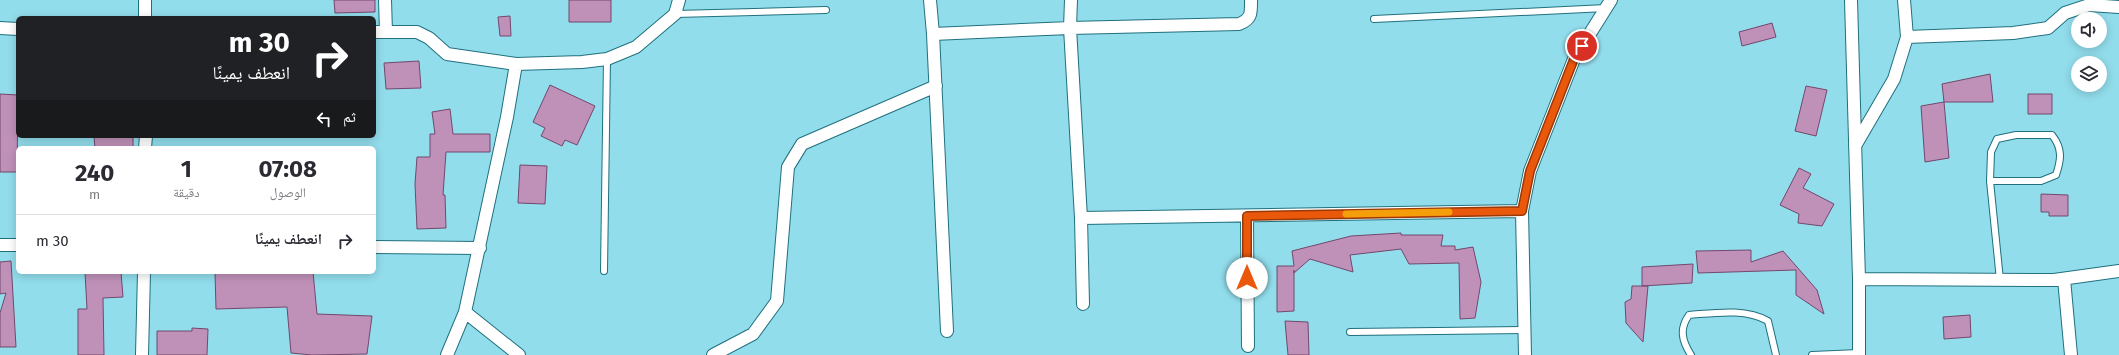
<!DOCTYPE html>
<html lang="ar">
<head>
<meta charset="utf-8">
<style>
  :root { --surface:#fff; --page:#f7f7f7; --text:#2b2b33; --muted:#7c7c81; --line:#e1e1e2 }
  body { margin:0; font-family:"Fira Sans","Noto Naskh Arabic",sans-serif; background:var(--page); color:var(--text); direction:rtl; height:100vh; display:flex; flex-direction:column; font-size:15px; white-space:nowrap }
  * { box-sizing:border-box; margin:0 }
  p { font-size:13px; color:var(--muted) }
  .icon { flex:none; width:22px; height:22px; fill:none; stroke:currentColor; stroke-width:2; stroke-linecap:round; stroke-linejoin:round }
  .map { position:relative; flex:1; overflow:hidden; direction:ltr }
  .drawer { position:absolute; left:16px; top:146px; width:360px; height:128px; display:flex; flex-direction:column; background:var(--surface); border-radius:6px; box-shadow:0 2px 10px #0003; direction:rtl }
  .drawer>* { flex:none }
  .guide { position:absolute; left:16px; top:16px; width:360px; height:122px; border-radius:6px; box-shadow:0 2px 10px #0003; direction:rtl; background:#202124; color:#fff; overflow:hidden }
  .fabs { position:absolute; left:2071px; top:12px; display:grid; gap:8px }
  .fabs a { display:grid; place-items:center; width:36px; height:36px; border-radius:50%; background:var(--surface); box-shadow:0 2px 10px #0003; font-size:20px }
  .pin { position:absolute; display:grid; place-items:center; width:34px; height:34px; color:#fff; margin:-17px; border:2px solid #fff; border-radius:50%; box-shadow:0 1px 4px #0007 }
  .me { position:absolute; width:44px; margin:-22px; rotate:0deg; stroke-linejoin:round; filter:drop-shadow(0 0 3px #0008) }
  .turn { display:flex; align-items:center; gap:14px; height:84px; padding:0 20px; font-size:18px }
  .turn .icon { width:52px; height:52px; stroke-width:2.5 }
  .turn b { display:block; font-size:28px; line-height:34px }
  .then { display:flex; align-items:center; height:38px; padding:0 20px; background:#0003; gap:8px; font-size:15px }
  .eta { display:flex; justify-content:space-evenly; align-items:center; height:68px; text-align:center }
  .eta b { font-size:24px; font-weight:700; line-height:28px }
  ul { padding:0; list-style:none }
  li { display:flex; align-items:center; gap:12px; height:52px; padding:0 20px; border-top:1px solid var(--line) }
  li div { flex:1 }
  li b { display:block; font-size:15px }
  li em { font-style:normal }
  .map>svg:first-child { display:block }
  .building { fill:#bf91b8; stroke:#72486c }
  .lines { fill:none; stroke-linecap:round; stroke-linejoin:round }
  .lane-casing { stroke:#20707e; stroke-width:8 }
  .street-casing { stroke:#20707e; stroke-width:14 }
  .lane { stroke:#fff; stroke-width:6 }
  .street { stroke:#fff; stroke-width:12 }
  .route-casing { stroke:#983908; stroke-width:10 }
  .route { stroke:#ea580c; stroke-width:7 }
  .slow { stroke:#f59e0b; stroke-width:7 }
</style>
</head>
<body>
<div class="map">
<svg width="2119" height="355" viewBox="0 0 2119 355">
  <rect width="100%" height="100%" fill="#92ddec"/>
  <!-- building -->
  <path class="building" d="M334 0H375V12L335 13Z
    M569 0H611V22H569Z
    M510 16 511 36H500L498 17Z
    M1772 23 1776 37 1742 46 1739 32Z
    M419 61 421 88 386 89 384 63Z
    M1990 74 1993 102H1944L1942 84Z
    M550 85 595 106 577 145 565 140 562 146 541 136 545 128 533 122Z
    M1806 86 1827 90 1816 136 1795 131Z
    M0 94 18 95 17 172H0Z
    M2028 94H2052V114H2028Z
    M1944 102 1949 158 1925 162 1921 106Z
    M450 109 453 134H490V152H446L443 195H445L446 228 417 229 415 184 417 157H430V134H435L432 112Z
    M133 136V148H95L94 137Z
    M520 165 547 166 545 204 518 203Z
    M1799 168 1811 174 1803 188 1834 204 1822 226 1798 223 1799 214 1780 205Z
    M2041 194 2068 195V216H2049V212H2041Z
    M1401 233V235H1443L1441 246H1455V250L1473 247 1481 282 1475 318 1460 319 1459 263 1409 264 1401 249 1350 255 1353 272 1310 259 1294 273V270V311L1277 312V266H1294L1292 251 1351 236Z
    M1751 250V262L1783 251 1817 290 1824 314 1796 295V270L1698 273 1696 251Z
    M11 261 16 347H0V313L6 293 0 294V262Z
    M1693 264 1692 283 1642 286V267Z
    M85 272H121L123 297 103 298 104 355H78V309H87Z
    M215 272H313L317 314 372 316 367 354 312 355 291 353 287 307 216 309Z
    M1632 286H1648L1643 342 1626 323 1625 302 1631 299Z
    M1970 315 1971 337 1944 339 1943 317Z
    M1285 321 1308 322 1309 355H1288Z
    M192 328 208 329 207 355H157V331H192Z"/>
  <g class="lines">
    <!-- lane casing -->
    <g class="lane-casing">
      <path id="lane" d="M675 14 826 10
        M1374 19 1606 8
        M1990 181H2041L2056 175C2061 160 2063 149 2052 135H2016L1997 139 1991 152 1990 181 2000 280
        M604 271 607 59
        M1350 332 1524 330
        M1691 355C1682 341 1679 329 1689 315 1715 313 1745 308 1768 321L1776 355
        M1812 355 1859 353"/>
    </g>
    <!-- street casing -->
    <g class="street-casing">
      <path id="street" d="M145 0V18
        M385 0 386 32
        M930 0 933 34 947 331
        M1071 0 1070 28 1081 218 1083 304
        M1851 0 1859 279V355
        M0 28 18 29
        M374 32H417L429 38 447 54 516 64
        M933 34 1070 28 1239 24C1252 19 1251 13 1251 0
        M1907 37 2013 33 2048 28 2065 13 2089 5 2119 7
        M1855 146 1894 79 1907 37 1904 0
        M145 148 146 136
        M1247 216 1248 346
        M1081 218 1522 211
        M0 245H18
        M374 247 480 248
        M1859 279 2054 280 2119 271
        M2064 279 2071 355
        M465 312 519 355
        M142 355 144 272
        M447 355 465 312 507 117 516 64 582 62 607 59 636 47 675 14 679 0
        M713 355 753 334 777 301 788 167 802 144 936 86
        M1525 355 1522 211 1530 171 1574 59 1611 0"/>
    </g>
    <!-- lane -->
    <use href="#lane" class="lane"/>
    <!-- street -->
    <use href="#street" class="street"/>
  </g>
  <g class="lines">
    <!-- route casing -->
    <g class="route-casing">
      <path id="route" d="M1247 278V216L1522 211 1530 171 1574 59 1582 46"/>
    </g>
    <!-- route -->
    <use href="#route" class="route"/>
    <!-- slow -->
    <path class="slow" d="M1346 214 1449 212"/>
  </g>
</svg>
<div class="fabs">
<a><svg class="icon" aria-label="sound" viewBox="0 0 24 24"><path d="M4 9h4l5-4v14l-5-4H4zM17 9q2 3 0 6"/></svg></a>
<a><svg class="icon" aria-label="layers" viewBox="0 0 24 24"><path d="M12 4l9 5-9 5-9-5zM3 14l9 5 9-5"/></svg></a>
</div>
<div class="pin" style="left:1582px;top:46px;background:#d93025"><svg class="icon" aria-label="arrive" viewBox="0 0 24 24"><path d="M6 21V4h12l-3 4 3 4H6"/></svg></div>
<svg class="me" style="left:1247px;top:278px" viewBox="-20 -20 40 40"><circle r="19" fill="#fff"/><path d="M0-13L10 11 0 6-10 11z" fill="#ea580c"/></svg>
<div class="guide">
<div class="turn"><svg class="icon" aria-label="right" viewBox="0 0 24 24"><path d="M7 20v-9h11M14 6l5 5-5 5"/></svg><div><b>30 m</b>انعطف يمينًا</div></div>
<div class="then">ثم<svg class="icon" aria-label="left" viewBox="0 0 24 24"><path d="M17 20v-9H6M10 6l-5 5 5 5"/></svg></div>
</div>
<section class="drawer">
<div class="eta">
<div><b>07:08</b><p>الوصول</p></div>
<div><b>1</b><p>دقيقة</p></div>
<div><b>240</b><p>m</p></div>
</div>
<ul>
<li><svg class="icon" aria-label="right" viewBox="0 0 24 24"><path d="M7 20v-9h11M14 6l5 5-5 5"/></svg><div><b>انعطف يمينًا</b></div><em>30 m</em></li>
</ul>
</section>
</div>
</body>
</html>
